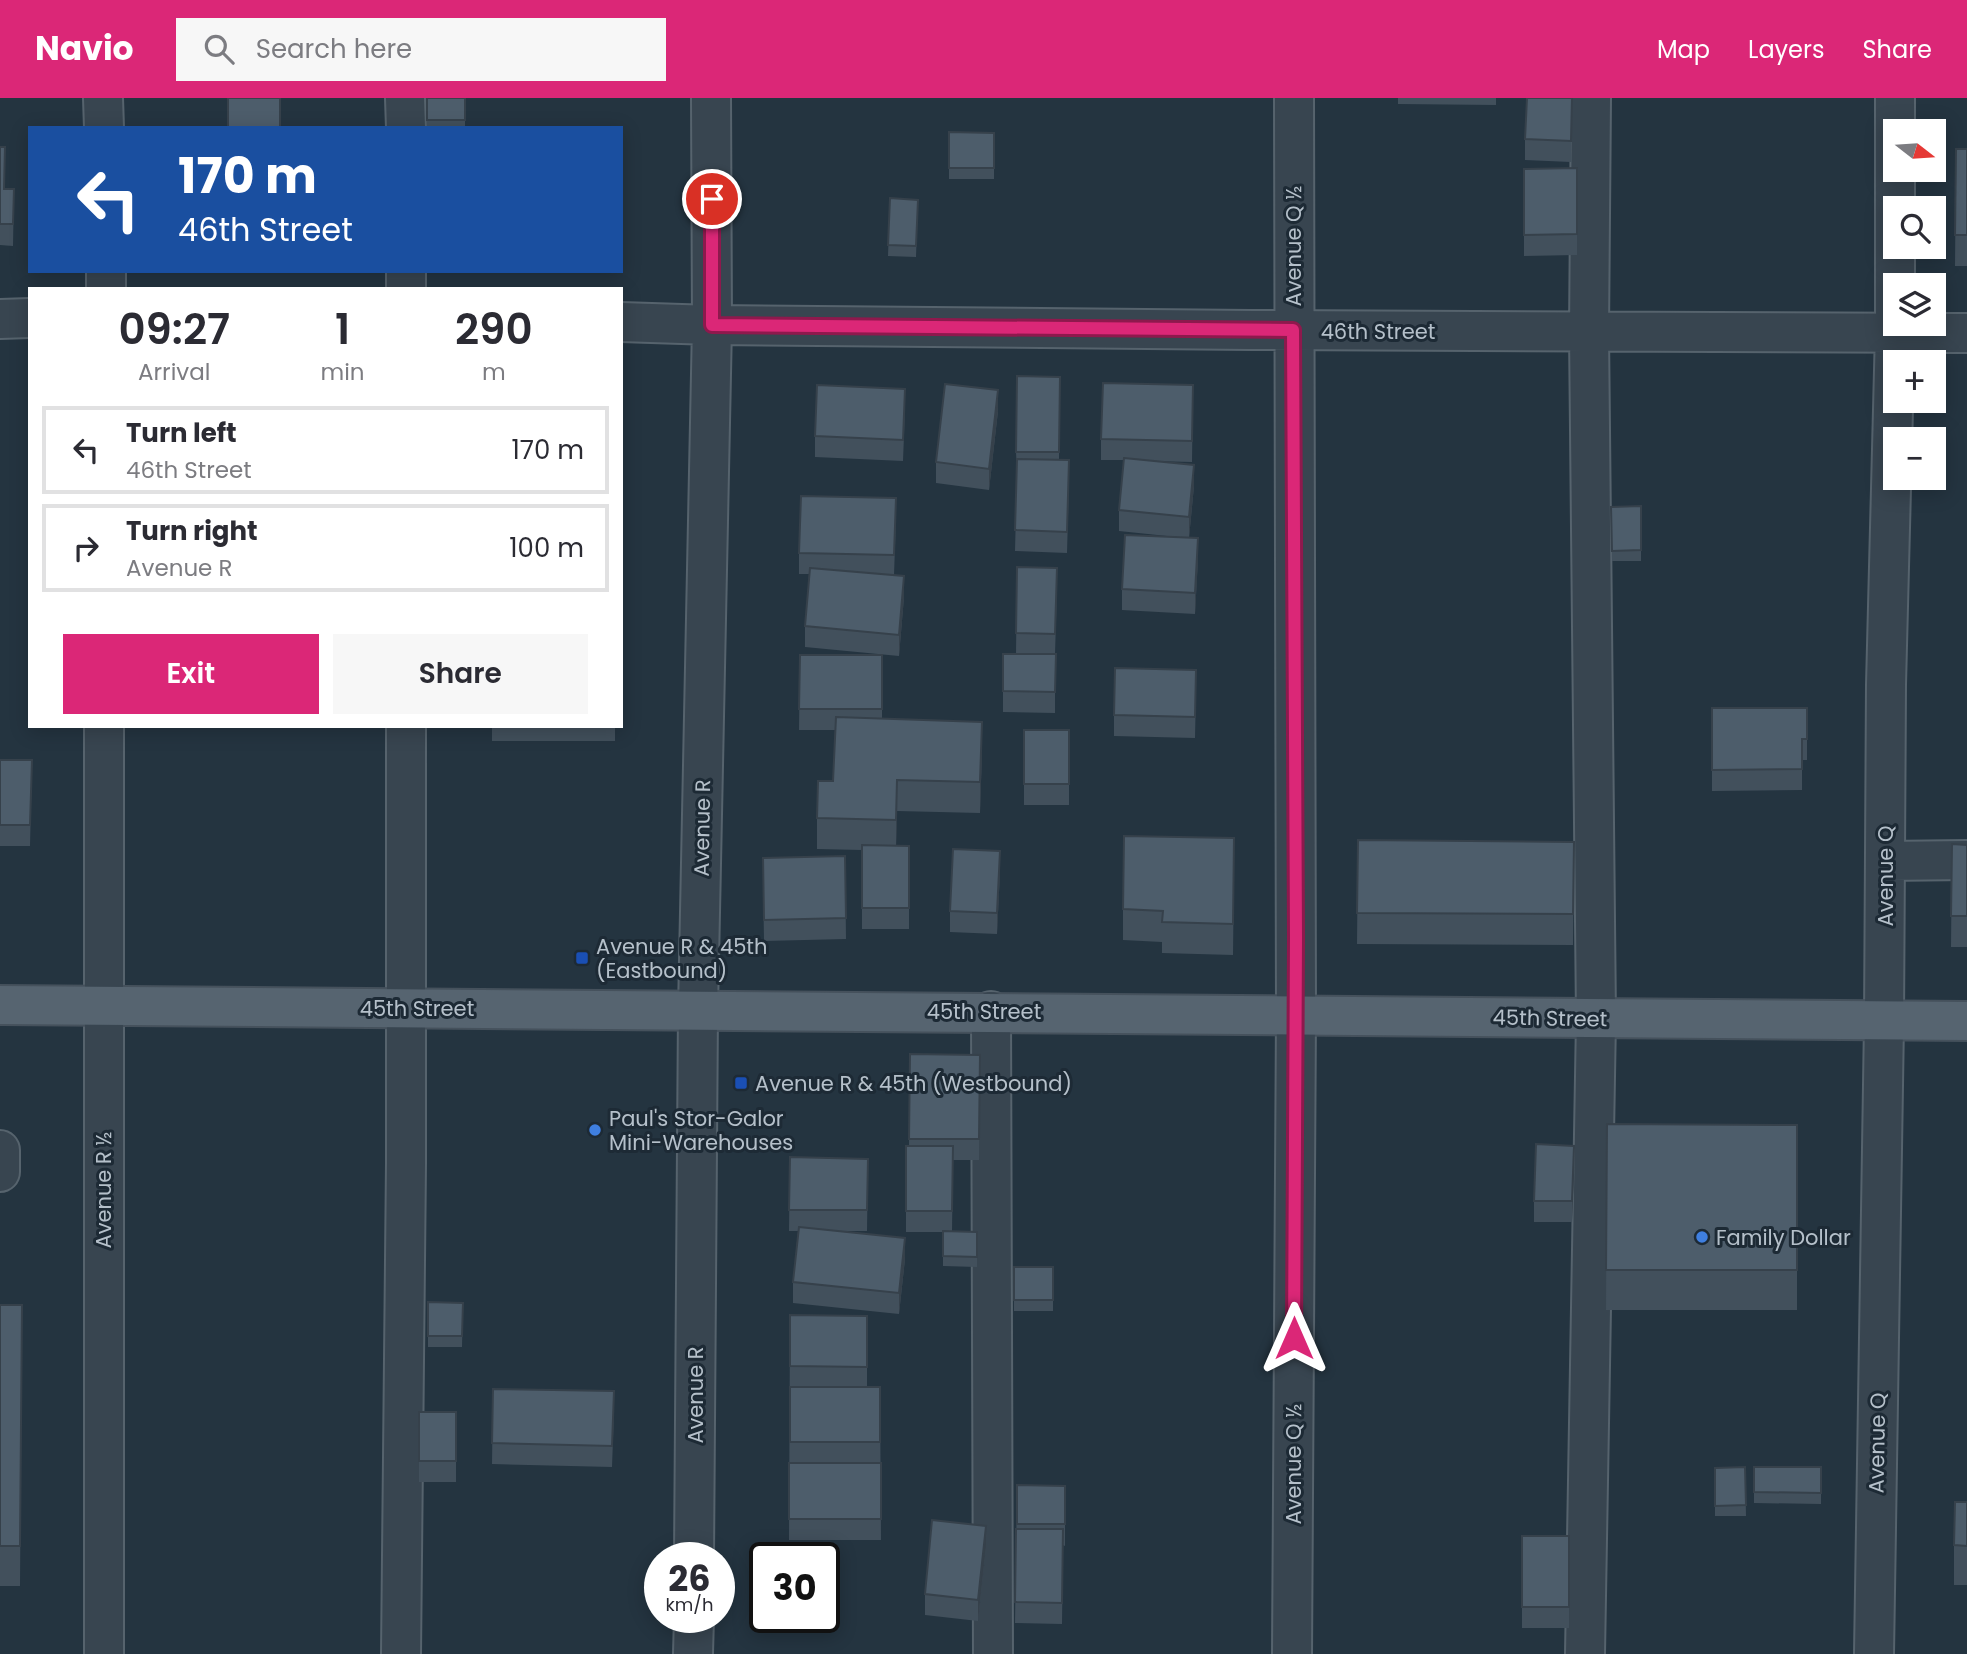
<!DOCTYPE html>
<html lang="en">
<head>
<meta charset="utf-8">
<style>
  :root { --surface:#fff; --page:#f7f7f7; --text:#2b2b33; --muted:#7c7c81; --line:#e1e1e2; --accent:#db2777 }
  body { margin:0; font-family:Poppins,sans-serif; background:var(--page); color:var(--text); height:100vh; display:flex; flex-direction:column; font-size:26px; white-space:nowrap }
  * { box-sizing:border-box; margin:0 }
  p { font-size:23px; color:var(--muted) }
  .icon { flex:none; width:38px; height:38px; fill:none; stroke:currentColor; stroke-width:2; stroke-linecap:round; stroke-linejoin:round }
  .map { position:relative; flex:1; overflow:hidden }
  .drawer { position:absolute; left:28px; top:189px; width:595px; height:441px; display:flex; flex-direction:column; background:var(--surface); border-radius:0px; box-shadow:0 4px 18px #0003 }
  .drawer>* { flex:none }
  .banner { position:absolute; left:28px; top:28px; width:595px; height:147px; border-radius:0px; box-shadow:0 4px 18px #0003; background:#1a4fa0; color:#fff; overflow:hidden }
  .needle { width:46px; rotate:107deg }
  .fabs { position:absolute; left:1883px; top:21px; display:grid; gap:14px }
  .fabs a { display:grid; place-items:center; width:63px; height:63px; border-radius:0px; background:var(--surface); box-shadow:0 4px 18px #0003; font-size:35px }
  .speed { position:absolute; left:644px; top:1444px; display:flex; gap:14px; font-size:35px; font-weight:700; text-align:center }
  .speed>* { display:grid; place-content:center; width:91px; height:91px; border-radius:50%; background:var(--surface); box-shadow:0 4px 18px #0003; line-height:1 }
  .speed small { font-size:18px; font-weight:400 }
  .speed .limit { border:4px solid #111; border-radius:10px; background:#fff; color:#111 }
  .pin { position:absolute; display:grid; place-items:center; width:60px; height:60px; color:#fff; margin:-30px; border:4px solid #fff; border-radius:50%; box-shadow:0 2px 7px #0007 }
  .me { position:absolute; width:77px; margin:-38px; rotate:0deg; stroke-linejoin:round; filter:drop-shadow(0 0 5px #0008) }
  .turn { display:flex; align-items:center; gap:24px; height:147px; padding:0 35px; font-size:32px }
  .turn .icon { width:91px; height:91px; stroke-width:2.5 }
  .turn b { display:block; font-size:49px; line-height:60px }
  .eta { display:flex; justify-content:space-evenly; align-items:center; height:119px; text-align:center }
  .eta b { font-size:42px; font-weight:600; line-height:49px }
  .primary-button { display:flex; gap:14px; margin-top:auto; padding:14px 35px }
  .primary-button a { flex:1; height:80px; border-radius:0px; background:var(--accent); color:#fff; font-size:28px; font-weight:600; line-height:80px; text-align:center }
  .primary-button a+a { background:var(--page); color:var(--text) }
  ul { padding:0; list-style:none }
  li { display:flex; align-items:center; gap:21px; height:88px; margin:0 14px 10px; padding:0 21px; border:4px solid var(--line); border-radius:0px }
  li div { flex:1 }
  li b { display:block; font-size:26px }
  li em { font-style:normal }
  header { display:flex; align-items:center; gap:42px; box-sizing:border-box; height:98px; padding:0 35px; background:var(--accent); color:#fff }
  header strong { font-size:33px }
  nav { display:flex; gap:38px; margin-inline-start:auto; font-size:24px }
  .search { width:490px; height:63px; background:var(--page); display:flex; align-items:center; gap:18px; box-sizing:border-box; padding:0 24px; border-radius:0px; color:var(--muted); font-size:26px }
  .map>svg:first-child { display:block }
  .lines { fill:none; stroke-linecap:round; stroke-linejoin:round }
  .minor-casing { stroke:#56636d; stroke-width:42 }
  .major-casing { stroke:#45515c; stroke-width:42 }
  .minor { stroke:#384550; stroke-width:38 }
  .major { stroke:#566470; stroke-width:38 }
  .wall { fill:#42505c }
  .shaded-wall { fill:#36414b }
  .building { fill:#4d5d6b; stroke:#36414b; stroke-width:2 }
  .route-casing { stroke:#8e194d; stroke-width:18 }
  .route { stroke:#db2777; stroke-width:12 }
  .transit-dot { fill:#1a4fb4; stroke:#1d2a35; stroke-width:2.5 }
  .shop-dot { fill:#3f7fe0; stroke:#1d2a35; stroke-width:2.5 }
  .labels { text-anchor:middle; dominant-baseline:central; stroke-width:6; stroke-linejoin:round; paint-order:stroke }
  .street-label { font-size:21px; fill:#b5c0ca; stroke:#1d2a35 }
  .poi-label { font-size:21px; fill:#b5c0ca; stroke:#1d2a35; text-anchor:start }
</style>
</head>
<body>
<header>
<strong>Navio</strong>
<div class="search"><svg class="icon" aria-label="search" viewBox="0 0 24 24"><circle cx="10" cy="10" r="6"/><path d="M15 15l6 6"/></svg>Search here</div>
<nav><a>Map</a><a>Layers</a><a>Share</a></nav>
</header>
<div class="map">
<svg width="1967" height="1556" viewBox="0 0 1967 1556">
  <rect width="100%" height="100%" fill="#243440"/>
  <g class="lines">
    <!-- minor casing -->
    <g class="minor-casing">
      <path id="minor" d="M103 0 104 30
        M405 0 406 30
        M106 173V191
        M406 173V191
        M0 221 30 220
        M621 224 712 227 1251 232 1967 235
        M104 628V1556
        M1885 763 1967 762
        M991 913 993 1556
        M0 1052V1074
        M694 1460 698 912 712 227 711 0
        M401 1556 406 1065V628
        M693 1556 694 1519
        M1292 1556 1296 917 1294 0
        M1585 1556 1596 921 1589 234 1591 0
        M1874 1556 1884 924 1886 587 1895 233V0"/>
    </g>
    <!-- major casing -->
    <g class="major-casing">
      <path id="major" d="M0 907 1967 923"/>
    </g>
    <!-- minor -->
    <use href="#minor" class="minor"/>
    <!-- major -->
    <use href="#major" class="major"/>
  </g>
  <!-- wall -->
  <path class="wall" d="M427 0H465V30H427Z
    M1398 0H1496V7L1398 6Z
    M1572 0 1571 64 1525 62V41Z
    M949 34 994 35V81H949Z
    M0 49 4 91H14L13 148 0 147Z
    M1956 51H1967V168H1955Z
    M1577 70V157L1524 158V71Z
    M890 100 918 102 916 159 888 158Z
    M1060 279 1059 362 1069 383 1067 455 1015 453 1017 375 1016 354Z
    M1193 287 1192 364 1150 363 1194 388 1189 440 1198 461 1195 516 1122 512V491L1186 440 1119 433V412L1124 362H1101V341Z
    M905 312 903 363 815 359V338Z
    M998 313 989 392 936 385V364Z
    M1641 408V463H1612L1611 409Z
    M896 421 894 477 904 499 899 558 805 549V528L809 476H799V455Z
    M1017 469 1057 491 1055 556V615L1003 614V556H1016Z
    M800 557H882V620L982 654 980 715 897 713 896 748H909V831H862V752L817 751V720L833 683 835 632H799Z
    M1196 593 1195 640 1114 638V617Z
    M1712 610H1807V662H1802V692L1712 693Z
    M492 628H615V643H492Z
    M1024 632H1069V707H1024Z
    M0 662H32L30 748H0Z
    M1358 742 1574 744 1573 847 1357 846Z
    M1952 746 1967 747V849H1951Z
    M845 758 846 841 764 843 763 781Z
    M1234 771 1233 857 1162 855V844L1123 842V811Z
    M1000 774 997 836 950 834V813Z
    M910 956 980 957 979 1062H953L952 1133 977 1134V1169L943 1168V1134H906V1048H909Z
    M1607 1026 1797 1027V1212H1606Z
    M790 1059 868 1061 867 1133H839L905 1161 899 1216 793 1205V1184L798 1133H789Z
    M1574 1069 1572 1124H1534V1103Z
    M1014 1169H1053V1213H1014Z
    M428 1204 463 1205 462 1249H428Z
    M0 1207H22L20 1488H0Z
    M790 1217 867 1218V1289H880L881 1442H789Z
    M493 1291 614 1314 612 1369 492 1366Z
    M419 1314H456V1384H419Z
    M1745 1369 1746 1418H1715V1370Z
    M1754 1369H1821V1406L1754 1405Z
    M1017 1387 1065 1388V1448L1063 1447 1062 1526 1015 1525Z
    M1967 1404V1487H1954V1447Z
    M1522 1438H1569V1530H1522Z
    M986 1449 978 1523 925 1517V1496Z"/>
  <!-- shaded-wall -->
  <path class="shaded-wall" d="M998 292V313L989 392V371Z
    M1194 367V388L1189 440V419Z
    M1198 440V461L1195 516V495Z
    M904 478V499L899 558V537Z
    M982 624V654L980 715V684Z
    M897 682V713L896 753V722Z
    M1000 753V774L997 836V815Z
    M1574 1048V1069L1572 1124V1103Z
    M905 1140V1161L899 1216V1195Z
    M986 1428V1449L978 1523V1502Z"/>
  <!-- building -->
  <path class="building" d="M228 0H280V30H228Z
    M427 0H465V22H427Z
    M1527 0H1572L1571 43 1525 41Z
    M949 34 994 35V70H949Z
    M0 49H5L4 91H14L13 126H0Z
    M1956 51H1967V137H1955Z
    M1577 70V136L1524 137V71Z
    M890 100 918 102 916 148 888 147Z
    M1017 278 1060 279 1059 354H1016Z
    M1103 285 1193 287 1192 343 1101 341Z
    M945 286 998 292 989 371 936 364Z
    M817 287 905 291 903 342 815 338Z
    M1124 360 1194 367 1189 419 1119 412Z
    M1017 361 1069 362 1067 434 1015 432Z
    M801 398 896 400 894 457 799 455Z
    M1641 408V452L1612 453 1611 409Z
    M1125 437 1198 440 1195 495 1122 491Z
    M1017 469 1057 470 1055 536 1016 535Z
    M810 470 904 478 899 537 805 528Z
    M1003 556H1056L1055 594 1003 593Z
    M800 557H882V611H799Z
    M1115 570 1196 572 1195 619 1114 617Z
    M1712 610H1807V641H1802V671L1712 672Z
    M836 619 982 624 980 684 897 682 896 722 817 720 818 683H833Z
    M1024 632H1069V686H1024Z
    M0 662H32L30 727H0Z
    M1124 738 1234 740 1233 826 1162 824 1163 813 1123 811Z
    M1358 742 1574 744 1573 816 1357 815Z
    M1952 746 1967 747V818H1951Z
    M862 747 909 748V810H862Z
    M953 751 1000 753 997 815 950 813Z
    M845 758 846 820 764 822 763 760Z
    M910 956 980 957 979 1041H909Z
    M1607 1026 1797 1027V1172H1606Z
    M1536 1046 1574 1048 1572 1103H1534Z
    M906 1048H953L952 1113H906Z
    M790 1059 868 1061 867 1112H789Z
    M799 1129 905 1140 899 1195 793 1184Z
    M943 1133 977 1134V1159L943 1158Z
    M1014 1169H1053V1202H1014Z
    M428 1204 463 1205 462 1238H428Z
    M0 1207H22L20 1448H0Z
    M790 1217 867 1218V1269L790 1268Z
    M790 1289H880V1344H790Z
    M493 1291 614 1293 612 1348 492 1345Z
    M419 1314H456V1363H419Z
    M789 1365H881V1421H789Z
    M1745 1369 1746 1407 1715 1408V1370Z
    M1754 1369H1821V1395L1754 1394Z
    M1017 1387 1065 1388V1426H1017Z
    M1955 1404H1967V1448L1954 1447Z
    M932 1422 986 1428 978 1502 925 1496Z
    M1016 1431H1063L1062 1505 1015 1504Z
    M1522 1438H1569V1509H1522Z"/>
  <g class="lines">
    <!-- route casing -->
    <g class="route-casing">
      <path id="route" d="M712 101V227L1293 232 1296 839 1294 1240"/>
    </g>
    <!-- route -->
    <use href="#route" class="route"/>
  </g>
  <!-- markers -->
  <g class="transit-dot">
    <rect x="575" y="853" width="14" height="14" rx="3.5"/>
    <rect x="734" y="978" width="14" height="14" rx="3.5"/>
  </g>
  <g class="shop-dot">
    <circle cx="595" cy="1032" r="7"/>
    <circle cx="1702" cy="1139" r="7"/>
  </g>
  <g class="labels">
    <!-- street labels -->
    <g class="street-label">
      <text transform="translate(1293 148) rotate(-90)">Avenue Q ½</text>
      <text x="1378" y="233">46th Street</text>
      <text transform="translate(702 730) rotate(-89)">Avenue R</text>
      <text transform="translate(1885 778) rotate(-90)">Avenue Q</text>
      <text x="417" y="910">45th Street</text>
      <text x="984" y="913">45th Street</text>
      <text transform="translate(1550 920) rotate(1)">45th Street</text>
      <text transform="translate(103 1092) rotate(-90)">Avenue R ½</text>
      <text transform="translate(695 1297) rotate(-90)">Avenue R</text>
      <text transform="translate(1877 1345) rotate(-89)">Avenue Q</text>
      <text transform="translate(1293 1366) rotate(-90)">Avenue Q ½</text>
    </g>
    <!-- poi labels -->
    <g class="poi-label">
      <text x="596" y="848">Avenue R &amp; 45th<tspan x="596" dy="24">(Eastbound)</tspan></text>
      <text x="755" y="985">Avenue R &amp; 45th (Westbound)</text>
      <text x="609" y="1020">Paul's Stor-Galor<tspan x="609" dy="24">Mini-Warehouses</tspan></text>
      <text x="1716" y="1139">Family Dollar</text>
    </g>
  </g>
</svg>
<div class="fabs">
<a><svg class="needle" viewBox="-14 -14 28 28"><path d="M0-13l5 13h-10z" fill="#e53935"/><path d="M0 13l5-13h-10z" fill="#7c7c81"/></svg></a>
<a><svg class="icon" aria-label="search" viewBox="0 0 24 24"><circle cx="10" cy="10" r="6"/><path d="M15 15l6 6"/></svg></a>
<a><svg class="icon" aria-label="layers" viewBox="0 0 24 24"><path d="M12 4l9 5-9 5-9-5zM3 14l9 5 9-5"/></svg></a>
<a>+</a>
<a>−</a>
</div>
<div class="speed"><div>26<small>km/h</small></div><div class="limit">30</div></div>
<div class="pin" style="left:712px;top:101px;background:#d93025"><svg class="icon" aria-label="arrive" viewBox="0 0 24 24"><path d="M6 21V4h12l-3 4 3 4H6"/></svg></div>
<svg class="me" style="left:1294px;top:1240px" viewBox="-20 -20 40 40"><path d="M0-17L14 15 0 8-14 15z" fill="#db2777" stroke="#fff" stroke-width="4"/></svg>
<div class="banner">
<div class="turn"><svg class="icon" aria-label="left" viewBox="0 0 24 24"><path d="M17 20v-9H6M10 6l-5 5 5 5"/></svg><div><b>170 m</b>46th Street</div></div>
</div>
<section class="drawer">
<div class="eta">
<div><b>09:27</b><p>Arrival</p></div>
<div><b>1</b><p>min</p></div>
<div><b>290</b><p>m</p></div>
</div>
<ul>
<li><svg class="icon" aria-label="left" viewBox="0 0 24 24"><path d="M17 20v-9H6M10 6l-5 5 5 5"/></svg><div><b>Turn left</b><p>46th Street</p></div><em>170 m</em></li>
<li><svg class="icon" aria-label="right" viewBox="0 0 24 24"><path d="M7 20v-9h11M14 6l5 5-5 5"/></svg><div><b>Turn right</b><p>Avenue R</p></div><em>100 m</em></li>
</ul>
<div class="primary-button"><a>Exit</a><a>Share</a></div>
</section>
</div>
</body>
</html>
